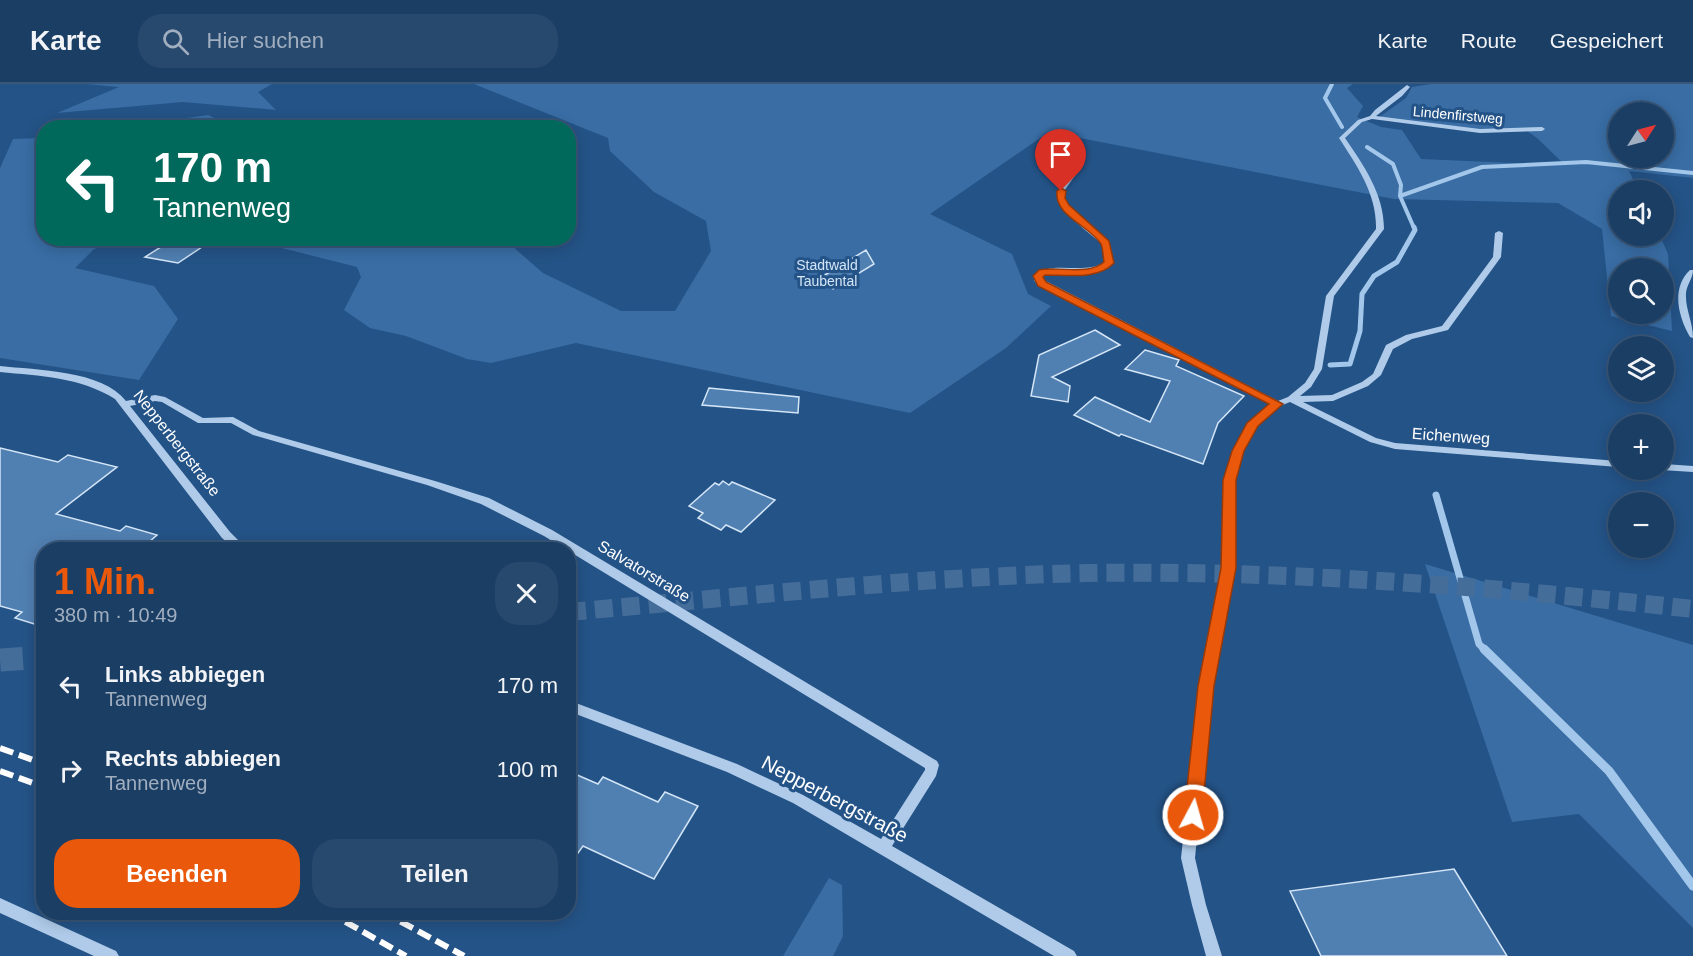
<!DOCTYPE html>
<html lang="de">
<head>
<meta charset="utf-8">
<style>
  :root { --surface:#1b3e65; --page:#28496e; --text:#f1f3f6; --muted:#a0aebf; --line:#395779; --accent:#ea580c }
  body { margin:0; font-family:Arial,sans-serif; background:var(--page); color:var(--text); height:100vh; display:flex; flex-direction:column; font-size:22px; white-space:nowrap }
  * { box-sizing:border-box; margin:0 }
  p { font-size:20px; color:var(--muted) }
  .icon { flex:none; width:33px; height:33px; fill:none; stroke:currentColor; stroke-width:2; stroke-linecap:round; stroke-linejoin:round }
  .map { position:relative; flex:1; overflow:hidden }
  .sheet { position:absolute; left:36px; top:458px; width:540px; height:378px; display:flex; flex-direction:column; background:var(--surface); border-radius:24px; box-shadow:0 3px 15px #0003,0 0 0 2px var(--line) }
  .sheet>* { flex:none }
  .guide { position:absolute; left:36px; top:36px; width:540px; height:126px; border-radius:24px; box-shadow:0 3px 15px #0003,0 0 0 2px var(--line); background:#00695c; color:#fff; overflow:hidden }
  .needle { width:39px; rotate:54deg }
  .tools { position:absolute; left:1608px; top:18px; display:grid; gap:12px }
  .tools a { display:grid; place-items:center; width:66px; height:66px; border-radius:50%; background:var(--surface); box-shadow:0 3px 15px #0003,0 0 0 2px var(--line); font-size:30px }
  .pin { position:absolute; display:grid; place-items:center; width:51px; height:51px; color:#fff; margin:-62px -26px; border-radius:50% 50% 50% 0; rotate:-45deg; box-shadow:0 0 6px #0007 }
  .pin .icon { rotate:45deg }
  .me { position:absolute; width:66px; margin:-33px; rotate:6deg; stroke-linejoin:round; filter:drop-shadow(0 0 4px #0008) }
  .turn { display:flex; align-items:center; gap:21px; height:126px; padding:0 18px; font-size:27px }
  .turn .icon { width:78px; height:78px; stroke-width:2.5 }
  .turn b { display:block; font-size:42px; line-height:51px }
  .round { display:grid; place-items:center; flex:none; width:63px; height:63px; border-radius:24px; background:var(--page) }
  .head { display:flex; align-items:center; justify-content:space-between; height:102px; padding:0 18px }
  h1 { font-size:36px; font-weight:700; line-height:45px; color:var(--accent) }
  .primary-button { display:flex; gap:12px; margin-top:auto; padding:12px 18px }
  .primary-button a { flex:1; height:69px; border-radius:24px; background:var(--accent); color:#fff; font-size:24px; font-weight:700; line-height:69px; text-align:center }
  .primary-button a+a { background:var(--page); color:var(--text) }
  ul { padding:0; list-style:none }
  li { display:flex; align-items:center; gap:18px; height:84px; padding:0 18px }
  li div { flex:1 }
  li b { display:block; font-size:22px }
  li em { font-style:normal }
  header { display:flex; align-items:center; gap:36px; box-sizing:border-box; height:84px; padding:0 30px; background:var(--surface); border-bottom:2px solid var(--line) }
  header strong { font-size:28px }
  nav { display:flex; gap:33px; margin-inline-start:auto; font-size:21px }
  .search { width:420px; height:54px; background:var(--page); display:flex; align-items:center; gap:15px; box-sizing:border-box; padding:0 21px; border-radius:24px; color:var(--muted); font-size:22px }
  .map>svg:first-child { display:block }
  .green { fill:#396da4; fill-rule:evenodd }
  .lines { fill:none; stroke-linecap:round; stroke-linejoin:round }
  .stream-far3 { stroke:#a3c7ea; stroke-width:4 }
  .stream-far2 { stroke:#a3c7ea; stroke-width:5 }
  .stream-far1 { stroke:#a3c7ea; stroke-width:7 }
  .stream { stroke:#a3c7ea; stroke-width:9 }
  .building { fill:#507fb1; stroke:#d3e5f7; stroke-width:1.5 }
  .highway-tunnel-far1 { stroke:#456d99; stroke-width:18; stroke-dasharray:18 9; stroke-linecap:butt }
  .highway-tunnel { stroke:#456d99; stroke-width:23; stroke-dasharray:23 12; stroke-linecap:butt }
  .minor { fill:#afcbe9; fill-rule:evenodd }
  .rail { stroke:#fff; stroke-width:6; stroke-dasharray:14 6; stroke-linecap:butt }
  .route { fill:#ea580c; stroke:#983908; stroke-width:1.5 }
  .labels { text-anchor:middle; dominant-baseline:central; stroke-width:6; stroke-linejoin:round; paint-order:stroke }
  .far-street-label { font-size:14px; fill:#fff; stroke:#245387 }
  .far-park-label { font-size:14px; fill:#d3e5f7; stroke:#245387 }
  .street-label { font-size:16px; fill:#fff; stroke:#245387 }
  .near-street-label { font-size:20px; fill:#fff; stroke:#245387 }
</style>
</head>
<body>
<header>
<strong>Karte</strong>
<div class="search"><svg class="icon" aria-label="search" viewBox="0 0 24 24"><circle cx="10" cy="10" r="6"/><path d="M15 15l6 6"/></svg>Hier suchen</div>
<nav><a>Karte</a><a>Route</a><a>Gespeichert</a></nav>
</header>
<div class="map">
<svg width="1693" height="872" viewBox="0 0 1693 872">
  <rect width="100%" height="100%" fill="#245387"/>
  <!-- green -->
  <path class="green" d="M86 0H272L258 8 276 26 183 18 57 29 119 3Z
    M474 0H1353L1347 4 1363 22 1357 33 1381 43 1402 46 1421 75 1565 81 1537 54 1523 44 1480 46 1378 34 1406 14 1412 3 1431 0H1693V94L1629 87 1638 106H1618V152H1660L1668 170 1672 247 1611 232 1602 145 1558 119 1394 115 1049 48 930 130 1012 170 1028 210 1051 222 1006 264 910 329 576 259 491 279 467 275 406 252 370 244 344 226 361 193 357 183 246 155H504L543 189 621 227H675L711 167 706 137 654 108 610 67 608 54ZM1618 28H1664V74H1618ZM1618 184H1664V230H1618Z
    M208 31 233 43H138L145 40Z
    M43 54 44 154 120 155 94 165 75 184 154 202 178 235 139 296 0 274V84L13 55Z
    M1425 480 1693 561V844L1579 730 1512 738Z
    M829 794 842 801 843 852 833 872H783Z"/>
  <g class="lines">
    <!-- stream-far3 -->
    <path class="stream-far3" d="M1332 0 1325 14 1342 43
      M1367 63 1393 80 1401 101 1400 112 1414 144
      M1400 112 1482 83 1586 78 1693 89"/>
    <!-- stream-far2 -->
    <path class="stream-far2" d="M1330 281 1350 280 1360 247 1362 210 1374 192 1397 178 1415 146 1414 143"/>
    <!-- stream-far1 -->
    <path class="stream-far1" d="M1436 411 1479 560 1486 567"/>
    <!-- stream -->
    <path class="stream" d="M1484 565 1609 687 1693 802"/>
  </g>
  <!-- building -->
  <path class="building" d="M175 154 208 159 178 179 145 173Z
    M866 166 874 180 833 205 815 197Z
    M1095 246 1120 261 1052 293 1070 302 1068 318 1031 312 1039 271Z
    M1145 266 1179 276 1176 282 1244 312 1218 339 1203 380 1121 350 1119 352 1074 331 1095 313 1150 338 1170 297 1125 285Z
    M709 304 799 313 798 329 702 321Z
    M0 364 58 378 68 371 117 383 56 430 120 447 126 442 157 451 141 465H44V543L15 534 22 528 0 522Z
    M723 397 729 401 732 398 775 416 741 448 726 441 721 446 698 434 703 429 689 422 715 399 719 401Z
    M568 687 598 700 603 693 658 718 665 708 698 722 654 795 583 762 568 783Z
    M1454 785 1507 872H1321L1290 807Z"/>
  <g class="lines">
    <!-- highway-tunnel-far1 -->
    <path class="highway-tunnel-far1" d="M568 528C741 513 914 493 1088 489 1290 486 1492 503 1693 525"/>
    <!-- highway-tunnel -->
    <path class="highway-tunnel" d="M0 576 44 573"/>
    <!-- minor -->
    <path class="minor" d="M1407 1 1410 3 1402 12 1376 32 1480 45 1542 43 1545 45 1542 47 1480 49 1372 35 1362 38 1345 54C1364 82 1384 110 1384 145L1334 212 1322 285 1311 303 1300 312 1332 311 1362 298 1373 290 1386 261 1406 251 1442 242 1493 173 1495 149 1499 147 1503 149 1501 173 1448 246 1412 255 1393 265 1381 291 1368 302 1333 317 1303 318 1376 354 1395 359 1618 377V383L1395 365 1370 358 1290 318 1280 322 1257 341 1243 367 1235 396 1234 484 1212 601 1195 774 1206 821 1222 872H1206L1192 821 1181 774 1200 601 1222 484 1225 396 1233 367 1248 339 1271 320 1035 198 1033 192C1052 175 1083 192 1105 178L1102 160C1091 150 1054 124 1058 108 1059 100 1073 85 1079 78H1083L1084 79 1064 107V114L1068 122 1109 157 1113 179C1096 194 1072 189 1051 189L1041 193 1042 195 1278 317 1288 313 1305 299 1314 285 1326 212 1376 145C1377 110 1357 82 1339 54L1358 36 1370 32 1375 26Z
      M1690 186H1693C1693 194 1687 200 1686 209 1685 225 1693 238 1693 254L1690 253C1678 232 1671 204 1690 186Z
      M0 282C36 286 102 286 126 317L155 311 165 313 203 334 233 333 259 347 435 397 489 414 552 446 937 677 939 681 936 692 892 762 1074 867 1077 872H1054L793 719 727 688 568 627V616L737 680 803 711 881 755 925 686V684L544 452 481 420 427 401 253 351 231 339H198L162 318 155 317 130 322 230 448 247 465H235L222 454 115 315C80 293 40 292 0 288Z
      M1664 380 1693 382V388L1661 386H1664Z
      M0 814 116 867 119 872H94L0 829Z"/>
    <!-- rail -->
    <path class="rail" d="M0 664 44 680
      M0 687 44 703
      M328 828 406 872
      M383 828 464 872"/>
  </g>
  <!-- route -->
  <path class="route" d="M1061 104 1066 107 1065 114 1069 121 1109 157 1114 179C1098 196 1067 191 1045 191L1043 193 1046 198 1283 320 1258 342 1244 367 1236 396V484L1214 602 1202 731 1199 737 1193 739 1186 737 1184 731 1198 602 1221 484 1223 396 1232 367 1247 339 1269 320 1038 202 1033 192 1039 186C1059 182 1088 192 1104 178 1103 173 1103 164 1101 160 1089 141 1054 132 1057 107Z"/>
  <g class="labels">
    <!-- far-street labels -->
    <g class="far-street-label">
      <text transform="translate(1458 31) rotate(5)">Lindenfirstweg</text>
    </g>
    <!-- far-park labels -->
    <g class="far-park-label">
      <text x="827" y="181">Stadtwald<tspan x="827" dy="16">Taubental</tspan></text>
    </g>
    <!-- street labels -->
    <g class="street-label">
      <text transform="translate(1451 352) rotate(4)">Eichenweg</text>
      <text transform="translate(177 359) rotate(52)">Nepperbergstraße</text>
      <text transform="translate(644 487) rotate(31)">Salvatorstraße</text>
    </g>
    <!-- near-street labels -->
    <g class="near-street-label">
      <text transform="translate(835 715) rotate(28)">Nepperbergstraße</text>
    </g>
  </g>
</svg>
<div class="tools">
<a><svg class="needle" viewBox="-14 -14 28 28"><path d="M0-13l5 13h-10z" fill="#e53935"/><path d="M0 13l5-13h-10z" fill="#a0aebf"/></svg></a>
<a><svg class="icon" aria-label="sound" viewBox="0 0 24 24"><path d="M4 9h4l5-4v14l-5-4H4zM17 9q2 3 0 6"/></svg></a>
<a><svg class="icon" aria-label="search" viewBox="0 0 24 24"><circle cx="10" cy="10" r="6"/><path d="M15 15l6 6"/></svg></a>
<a><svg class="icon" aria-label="layers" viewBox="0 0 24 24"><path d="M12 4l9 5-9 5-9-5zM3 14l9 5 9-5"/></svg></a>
<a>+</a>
<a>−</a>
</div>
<div class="pin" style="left:1061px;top:107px;background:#d93025"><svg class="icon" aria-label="arrive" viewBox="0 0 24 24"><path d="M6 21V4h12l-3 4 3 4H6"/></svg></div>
<svg class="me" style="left:1193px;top:731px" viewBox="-20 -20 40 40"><circle r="17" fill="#ea580c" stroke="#fff" stroke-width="3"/><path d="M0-11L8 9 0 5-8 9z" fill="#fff"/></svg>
<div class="guide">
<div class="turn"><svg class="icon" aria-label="left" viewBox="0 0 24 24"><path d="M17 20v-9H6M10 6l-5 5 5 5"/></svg><div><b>170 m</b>Tannenweg</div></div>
</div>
<section class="sheet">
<div class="head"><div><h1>1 Min.</h1><p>380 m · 10:49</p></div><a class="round"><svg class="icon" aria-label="close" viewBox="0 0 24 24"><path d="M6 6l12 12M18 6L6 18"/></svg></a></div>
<ul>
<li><svg class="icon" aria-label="left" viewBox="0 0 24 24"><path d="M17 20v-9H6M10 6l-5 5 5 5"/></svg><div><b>Links abbiegen</b><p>Tannenweg</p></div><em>170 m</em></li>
<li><svg class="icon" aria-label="right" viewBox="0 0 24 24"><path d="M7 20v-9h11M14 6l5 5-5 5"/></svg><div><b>Rechts abbiegen</b><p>Tannenweg</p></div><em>100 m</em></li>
</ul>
<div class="primary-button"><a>Beenden</a><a>Teilen</a></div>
</section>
</div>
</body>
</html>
